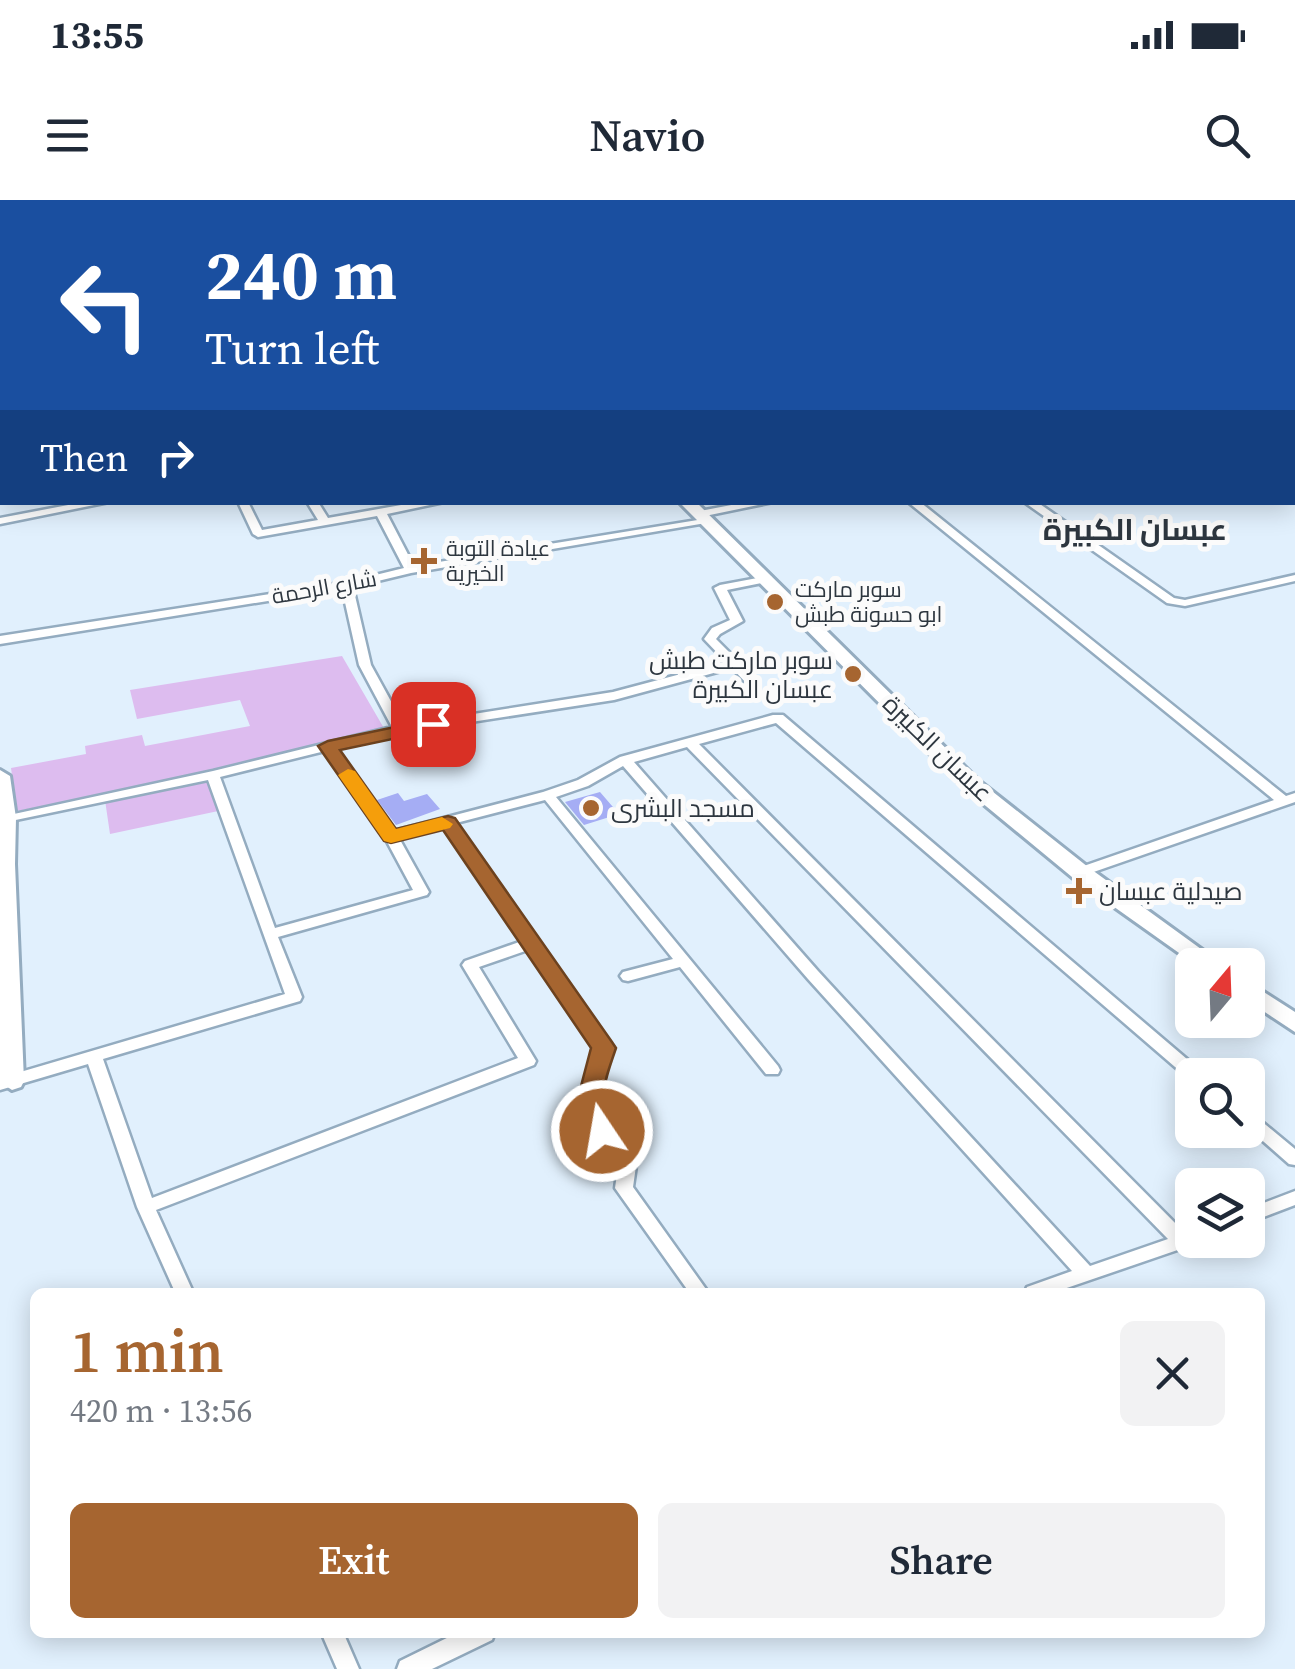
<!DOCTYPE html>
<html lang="en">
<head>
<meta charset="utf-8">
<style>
  :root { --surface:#fff; --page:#f2f2f3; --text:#1f2937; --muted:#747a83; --accent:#a66530 }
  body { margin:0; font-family:"Source Serif 4",Cairo,serif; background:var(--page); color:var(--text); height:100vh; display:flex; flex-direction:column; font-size:38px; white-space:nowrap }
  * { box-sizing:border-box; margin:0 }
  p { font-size:32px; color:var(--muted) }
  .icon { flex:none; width:55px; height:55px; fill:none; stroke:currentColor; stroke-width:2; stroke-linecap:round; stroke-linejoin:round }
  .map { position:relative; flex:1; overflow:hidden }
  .drawer { position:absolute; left:30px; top:1088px; width:1235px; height:350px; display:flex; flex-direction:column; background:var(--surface); border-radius:15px; box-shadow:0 5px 25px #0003 }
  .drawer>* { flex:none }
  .top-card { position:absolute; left:0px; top:0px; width:1295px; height:305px; box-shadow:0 5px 25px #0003; background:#1a4fa0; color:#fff; overflow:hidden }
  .needle { width:65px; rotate:19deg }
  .controls { position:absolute; left:1175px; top:748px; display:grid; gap:20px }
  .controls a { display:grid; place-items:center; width:90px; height:90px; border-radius:15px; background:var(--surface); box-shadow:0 5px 25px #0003; font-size:50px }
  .pin { position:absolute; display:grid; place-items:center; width:85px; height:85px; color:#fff; margin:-42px; border-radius:20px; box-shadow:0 5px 15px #0006 }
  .me { position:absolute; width:110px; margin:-55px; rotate:348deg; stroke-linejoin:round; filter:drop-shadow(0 0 8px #0008) }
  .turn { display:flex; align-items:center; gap:35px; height:210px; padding:0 40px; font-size:45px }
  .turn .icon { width:130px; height:130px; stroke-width:2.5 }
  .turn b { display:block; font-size:70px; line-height:85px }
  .then { display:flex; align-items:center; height:95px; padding:0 40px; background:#0003; gap:20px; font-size:38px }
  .round { display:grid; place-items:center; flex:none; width:105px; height:105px; border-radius:15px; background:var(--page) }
  .head { display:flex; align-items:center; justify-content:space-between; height:170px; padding:0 40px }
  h1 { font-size:60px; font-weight:600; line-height:75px; color:var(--accent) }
  .action { display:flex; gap:20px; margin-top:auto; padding:20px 40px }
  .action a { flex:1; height:115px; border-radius:15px; background:var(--accent); color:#fff; font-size:40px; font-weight:600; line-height:115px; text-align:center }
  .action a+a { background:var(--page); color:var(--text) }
  .status { display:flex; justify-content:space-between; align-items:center; height:70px; padding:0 50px; background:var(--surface); direction:ltr }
  .status svg { height:28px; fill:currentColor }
  header { display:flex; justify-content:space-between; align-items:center; height:130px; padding:0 40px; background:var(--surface); font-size:45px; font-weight:600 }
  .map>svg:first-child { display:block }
  .green { fill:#ddbcef }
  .building { fill:#a5adf4 }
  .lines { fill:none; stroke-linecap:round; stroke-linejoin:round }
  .street-casing { stroke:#94acc0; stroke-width:5 }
  .secondary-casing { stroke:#94acc0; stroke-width:6 }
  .street { fill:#fff; fill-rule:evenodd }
  .secondary { fill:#fff; fill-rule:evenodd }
  .route { fill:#a66530; stroke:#6c421f; stroke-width:2.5 }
  .slow { fill:#f59e0b }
  .poi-dot { fill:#a66530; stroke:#fbfbfb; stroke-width:4 }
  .labels { text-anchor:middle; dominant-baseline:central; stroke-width:10; stroke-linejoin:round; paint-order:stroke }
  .far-poi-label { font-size:22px; fill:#2d363f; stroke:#fbfbfb; text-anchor:start }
  .far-street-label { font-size:22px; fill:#2d363f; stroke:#fbfbfb }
  .poi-label { font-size:25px; fill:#2d363f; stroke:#fbfbfb; text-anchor:start }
  .street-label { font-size:25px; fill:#2d363f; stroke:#fbfbfb }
  .far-district-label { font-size:30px; font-weight:bold; fill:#2d363f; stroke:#fbfbfb }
</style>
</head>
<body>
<div class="status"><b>13:55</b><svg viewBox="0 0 49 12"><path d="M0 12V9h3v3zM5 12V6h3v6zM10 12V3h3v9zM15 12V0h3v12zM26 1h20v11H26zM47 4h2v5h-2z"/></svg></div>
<header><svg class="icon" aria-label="menu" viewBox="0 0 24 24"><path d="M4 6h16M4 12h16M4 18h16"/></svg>Navio<svg class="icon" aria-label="search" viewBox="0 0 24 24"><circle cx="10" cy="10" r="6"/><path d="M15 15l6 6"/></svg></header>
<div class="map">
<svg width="1295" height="1469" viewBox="0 0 1295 1469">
  <rect width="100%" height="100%" fill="#e1f0fd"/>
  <!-- green -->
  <path class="green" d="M342 456 385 530 202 576 17 611 11 568 86 554 85 546 142 535 145 546 250 526 240 500 137 519 130 490Z
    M202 581 215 584 223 610 110 634 105 600Z"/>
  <!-- building -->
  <path class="building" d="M600 592 619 614 584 625 565 602Z
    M398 593 404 601 427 594 440 609 396 625 377 600Z"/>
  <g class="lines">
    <!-- street casing -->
    <g class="street-casing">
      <path id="street" d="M180 0H188L190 2H182Z
        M514 0H524L527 2H518Z
        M568 0H578L581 2H572Z
        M0 22H2V27H0Z
        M0 108 2 109V113L0 114Z
        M1292 190 1295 191V197L1292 196Z
        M1295 205V211L1292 212V206Z
        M2 225V231L0 232V226Z
        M0 279H2V285H0Z
        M84 302H109L0 324V318Z
        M238 302H248L262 330 318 320 307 302H318L328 318 418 302H444L387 314 414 366 710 318 711 320 706 323 411 373 353 387 371 465 404 525 613 492 726 462 704 439 712 428 730 420 714 388 720 385 768 376 772 377V381L727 390 743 421 720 434 716 439 757 480V486H749L732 468 614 500 400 533 336 549 394 631 543 592 578 580 620 557 773 515H783L1201 871 1203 875H1192V880L1189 879 776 523 699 544 1185 1033 1192 1031V1040H1200L1198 1043 1055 1092H1025L1027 1087 1072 1071 808 779 623 566 588 586 556 597 778 866 780 870 778 874H766L680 767 628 781 623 780 620 776 623 772 673 759 545 600 456 623 612 848C590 918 601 910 636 966L633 987 708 1092H689L615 988 618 967C581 917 576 908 596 848L528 750 479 767 536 861 534 865 156 1010 193 1092H175L137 1007 88 864 0 890V878L285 794 208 580 6 622 1 621 0 617 213 571 392 527 359 465 342 389 0 444V436L347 382 404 368 377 316 258 337 253 334ZM687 547 1168 1039 1090 1066 818 771 634 562ZM325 551 384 636 413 690 275 728 220 577ZM444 626 522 741 465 761 462 765 518 858 152 998 103 859 300 801 302 797 278 737 427 695 429 692 399 638Z
        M747 302H773L700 317 695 314 700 311Z
        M908 302H920L1286 596 1295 593V602L1085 675H1075L1073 672 1075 669 1274 600Z
        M1024 302H1037L1174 398 1185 400 1295 375V381L1185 406 1167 403Z
        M1248 913 1254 915 1295 949V965L1289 964 1248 928Z
        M1295 991V1005L1248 1023V1009Z
        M321 1432H343L359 1469H337Z
        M459 1432H495L492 1440 432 1469H397L400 1461Z"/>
    </g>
    <!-- secondary casing -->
    <g class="secondary-casing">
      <path id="secondary" d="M275 0H287L289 2H276Z
        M1058 0H1075L1077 2H1060Z
        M1292 78 1295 79V87L1292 86Z
        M679 302H696L978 580 1088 667 1223 765H1196L1072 677 964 588Z
        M0 570 10 576 16 618 15 664 24 881 21 887 12 890 0 882Z
        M1248 782 1295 812V832L1248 801Z"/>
    </g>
    <!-- street -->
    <use href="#street" class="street"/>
    <!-- secondary -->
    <use href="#secondary" class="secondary"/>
  </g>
  <!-- route -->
  <path class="route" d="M433 519 443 524 440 529 340 550 396 629 448 616 455 618 612 842 616 848C604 884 597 895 614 931L611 937H592L576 905 591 848 443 630 391 643 384 641 318 546 328 541Z"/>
  <!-- slow -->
  <path class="slow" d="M348 569 355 571 396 629 442 617 453 624 450 628 391 643 384 641 338 575Z"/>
  <!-- markers -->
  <g class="poi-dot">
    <path d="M419 346h10v10h10v10h-10v10h-10v-10h-10v-10h10z"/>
    <circle cx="775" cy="402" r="10"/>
    <circle cx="853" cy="474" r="10"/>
    <circle cx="591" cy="608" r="10"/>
    <path d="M1074 676h10v10h10v10h-10v10h-10v-10h-10v-10h10z"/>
  </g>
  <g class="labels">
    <!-- far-poi labels -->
    <g class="far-poi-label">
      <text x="446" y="348">عيادة التوبة<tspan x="446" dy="25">الخيرية</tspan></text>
      <text x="795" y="389">سوبر ماركت<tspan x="795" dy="25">ابو حسونة طبش</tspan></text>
    </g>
    <!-- far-street labels -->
    <g class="far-street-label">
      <text transform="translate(324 387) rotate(-10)">شارع الرحمة</text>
    </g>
    <!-- poi labels -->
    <g class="poi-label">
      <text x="833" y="460" text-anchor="end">سوبر ماركت طبش<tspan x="833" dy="29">عبسان الكبيرة</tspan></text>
      <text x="611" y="608">مسجد البشرى</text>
      <text x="1099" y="691">صيدلية عبسان</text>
    </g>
    <!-- street labels -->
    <g class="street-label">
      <text transform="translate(938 548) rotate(44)">عبسان الكبيرة</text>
    </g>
    <!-- far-district labels -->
    <g class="far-district-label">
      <text x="1135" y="329">عبسان الكبيرة</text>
    </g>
  </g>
</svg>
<div class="controls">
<a><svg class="needle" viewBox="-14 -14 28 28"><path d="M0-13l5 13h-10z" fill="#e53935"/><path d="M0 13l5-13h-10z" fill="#747a83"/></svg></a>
<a><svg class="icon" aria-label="search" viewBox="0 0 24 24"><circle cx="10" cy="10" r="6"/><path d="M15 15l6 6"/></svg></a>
<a><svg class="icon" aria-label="layers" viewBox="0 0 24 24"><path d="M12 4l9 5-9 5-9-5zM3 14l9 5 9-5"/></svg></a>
</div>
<div class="pin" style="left:433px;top:524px;background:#d93025"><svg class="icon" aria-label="arrive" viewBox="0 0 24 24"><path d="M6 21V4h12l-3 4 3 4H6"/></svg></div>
<svg class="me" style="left:602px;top:931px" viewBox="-20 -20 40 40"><circle r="17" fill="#a66530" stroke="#fff" stroke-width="3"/><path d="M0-11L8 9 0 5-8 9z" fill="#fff"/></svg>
<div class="top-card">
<div class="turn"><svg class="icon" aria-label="left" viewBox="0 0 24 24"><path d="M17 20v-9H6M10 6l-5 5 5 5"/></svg><div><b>240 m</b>Turn left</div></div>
<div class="then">Then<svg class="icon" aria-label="right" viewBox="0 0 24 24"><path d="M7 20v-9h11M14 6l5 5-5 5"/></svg></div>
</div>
<section class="drawer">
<div class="head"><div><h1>1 min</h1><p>420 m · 13:56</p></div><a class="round"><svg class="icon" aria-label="close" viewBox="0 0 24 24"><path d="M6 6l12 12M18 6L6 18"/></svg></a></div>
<div class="action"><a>Exit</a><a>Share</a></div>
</section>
</div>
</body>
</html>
